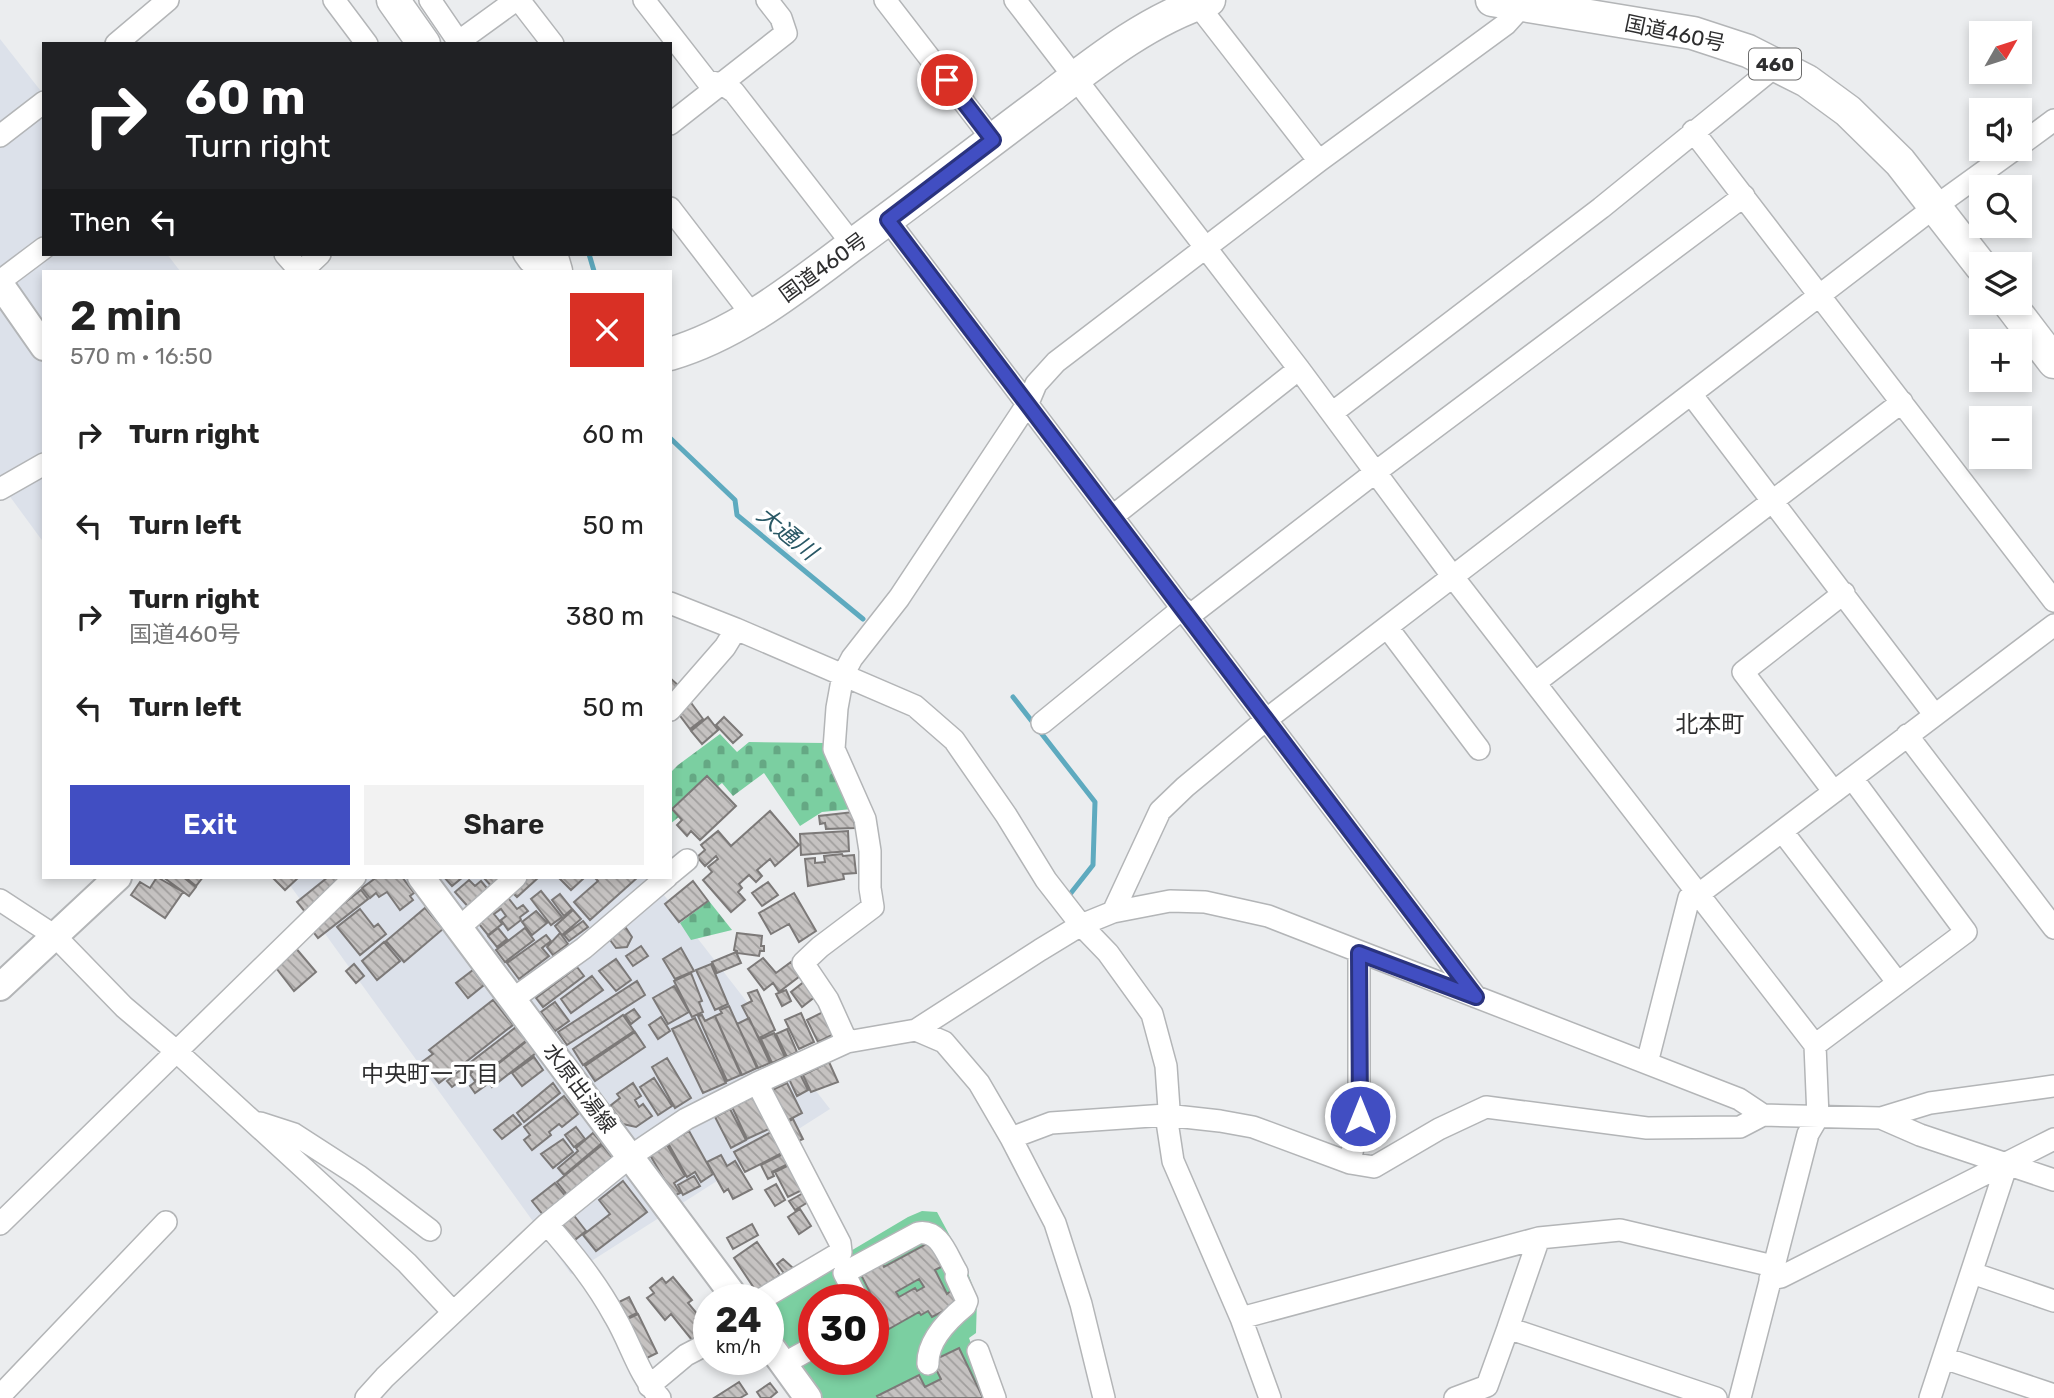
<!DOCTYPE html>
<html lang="en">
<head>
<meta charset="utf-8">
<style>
  :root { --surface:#fff; --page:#f2f2f2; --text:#222; --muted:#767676; --accent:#414ec2 }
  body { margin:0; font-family:Rubik,"Noto Sans JP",sans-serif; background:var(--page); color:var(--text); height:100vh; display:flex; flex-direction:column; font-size:26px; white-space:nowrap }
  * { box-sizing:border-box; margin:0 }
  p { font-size:23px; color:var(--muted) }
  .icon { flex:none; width:38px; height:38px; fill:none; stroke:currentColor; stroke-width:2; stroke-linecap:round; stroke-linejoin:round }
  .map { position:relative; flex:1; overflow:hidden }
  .sheet { position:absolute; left:42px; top:270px; width:630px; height:609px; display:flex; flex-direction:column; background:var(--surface); border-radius:0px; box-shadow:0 4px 10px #0003 }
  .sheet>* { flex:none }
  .guide { position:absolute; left:42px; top:42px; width:630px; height:214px; border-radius:0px; box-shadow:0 4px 10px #0003; background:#202124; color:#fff; overflow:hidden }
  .needle { width:46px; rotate:51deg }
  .controls { position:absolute; left:1969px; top:21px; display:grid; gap:14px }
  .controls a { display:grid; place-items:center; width:63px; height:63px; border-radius:0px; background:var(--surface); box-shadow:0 4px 10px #0003; font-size:35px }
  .speed { position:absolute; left:693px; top:1284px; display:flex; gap:14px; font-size:35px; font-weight:700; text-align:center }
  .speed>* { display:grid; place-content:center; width:91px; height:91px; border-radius:50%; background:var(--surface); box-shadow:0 4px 10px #0003; line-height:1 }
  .speed small { font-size:18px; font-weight:400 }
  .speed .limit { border:10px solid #d22; background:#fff; color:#111 }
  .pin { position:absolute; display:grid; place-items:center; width:60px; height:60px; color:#fff; margin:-30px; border:4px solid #fff; border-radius:50%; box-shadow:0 2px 7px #0007 }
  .me { position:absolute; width:77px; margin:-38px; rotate:0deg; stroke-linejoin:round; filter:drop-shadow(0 0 5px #0008) }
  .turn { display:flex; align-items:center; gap:24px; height:147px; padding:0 28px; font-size:32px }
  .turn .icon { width:91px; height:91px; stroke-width:2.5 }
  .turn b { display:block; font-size:49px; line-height:60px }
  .then { display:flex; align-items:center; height:66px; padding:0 28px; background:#0003; gap:14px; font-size:26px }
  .round { display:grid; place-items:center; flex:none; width:74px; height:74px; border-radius:0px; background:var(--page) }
  .summary { display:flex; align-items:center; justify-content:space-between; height:119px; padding:0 28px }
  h1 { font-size:42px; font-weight:600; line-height:52px }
  .action { display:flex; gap:14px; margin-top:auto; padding:14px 28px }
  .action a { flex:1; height:80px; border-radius:0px; background:var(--accent); color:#fff; font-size:28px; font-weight:600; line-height:80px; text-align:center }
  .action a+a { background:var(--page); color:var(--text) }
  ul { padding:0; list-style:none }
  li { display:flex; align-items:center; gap:21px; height:91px; padding:0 28px }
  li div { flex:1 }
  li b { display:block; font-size:26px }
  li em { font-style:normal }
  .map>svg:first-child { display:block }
  .built { fill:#dce1ea }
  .cemetery { fill:url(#cemetery-stones) }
  .green { fill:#7bcfa1; fill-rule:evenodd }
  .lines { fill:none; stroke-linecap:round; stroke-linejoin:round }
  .stream { stroke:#5eaabf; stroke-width:5 }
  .building { fill:url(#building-back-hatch); stroke:#7c7978; stroke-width:2; fill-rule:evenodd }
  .minor-casing { stroke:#b3b5b7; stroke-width:24 }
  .major-casing { stroke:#b3b5b7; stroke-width:30 }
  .highway-casing { stroke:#b3b5b7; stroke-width:35 }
  .minor { stroke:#fff; stroke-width:21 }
  .major { stroke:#fff; stroke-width:26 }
  .highway { stroke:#fff; stroke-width:32 }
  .route-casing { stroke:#2a337e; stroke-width:18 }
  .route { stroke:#414ec2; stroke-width:12 }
  .labels { text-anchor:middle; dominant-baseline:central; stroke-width:7; stroke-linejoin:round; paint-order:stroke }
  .shield { fill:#fff; stroke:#6d6d6d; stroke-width:2 }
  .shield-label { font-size:19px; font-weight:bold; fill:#2e2e2f }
  .street-label { font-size:21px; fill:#2e2e2f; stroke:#fff }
  .water-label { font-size:23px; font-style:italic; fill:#295865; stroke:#fff }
  .neighbourhood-label { font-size:23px; fill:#2e2e2f; stroke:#fff }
</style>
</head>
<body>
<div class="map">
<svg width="2054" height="1398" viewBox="0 0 2054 1398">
  <defs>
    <pattern id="cemetery-stones" width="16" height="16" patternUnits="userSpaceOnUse" patternTransform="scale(1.75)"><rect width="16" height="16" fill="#7bcfa1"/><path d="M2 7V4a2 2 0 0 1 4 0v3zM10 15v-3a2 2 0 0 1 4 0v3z" fill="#65a884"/></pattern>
    <pattern id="building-back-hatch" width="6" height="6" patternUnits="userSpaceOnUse" patternTransform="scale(1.75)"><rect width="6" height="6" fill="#c5c2c1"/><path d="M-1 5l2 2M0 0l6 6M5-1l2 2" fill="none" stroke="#a09e9d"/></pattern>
  </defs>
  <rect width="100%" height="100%" fill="#ebedef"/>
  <!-- built -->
  <path class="built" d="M0 39 44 95V254H167L180 271H44V543L0 483Z
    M284 877H650L830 1109 571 1274Z"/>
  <!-- cemetery -->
  <path class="cemetery" d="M720 734 737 752 749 742 824 743 852 809 822 812 800 826 764 773 733 796 722 783 670 824V773L678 765Z
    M709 901 732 930 691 940 680 923Z"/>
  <!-- green -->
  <path class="green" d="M922 1211 937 1212 964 1262 977 1298 976 1333 969 1338 990 1398H823L768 1320V1300L908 1217ZM814 1300H873V1360H814Z"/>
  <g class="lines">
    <!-- stream -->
    <path class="stream" d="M589 254 594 271
      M670 438 735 500 737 515 863 619
      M1013 697 1095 802 1093 865 1067 898"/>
  </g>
  <!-- building -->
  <path class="building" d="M670 678 679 686 670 695Z
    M686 696 703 719 690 729 675 709Z
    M708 717 718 730 702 744 691 731Z
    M724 717 742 735 733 743 716 725Z
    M707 776 736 806 700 840 691 831 687 836 677 825 682 820 672 809Z
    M770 811 799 845 775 866 770 859 757 870 762 876 756 882 749 875 739 884 742 888 738 892 745 900 731 912 703 880 712 872 708 867 718 859 716 856 705 866 697 857 705 850 701 845 718 831 731 846Z
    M853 812 855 828 826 829 825 823 820 824 819 816Z
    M848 831 849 851 801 855 800 834Z
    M842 854 843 856 854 855 856 873 843 874 844 879 808 886 805 859 815 858V863L825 862 824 856Z
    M157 877 183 892 165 918 131 895 140 882 150 888Z
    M163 877H183L196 887 189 896Z
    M185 877H203L196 886Z
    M272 877H299L285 890Z
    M328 877H337L342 883 306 913 297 902Z
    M377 877H402L414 893 410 896 413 900 400 910 387 892 379 897 376 893 370 898 362 888Z
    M444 877H463L452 886Z
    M483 877H507L494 889Z
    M522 877H539L517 897 509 889Z
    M558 877H582L584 878 571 890Z
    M594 877H638L590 920 574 902 598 881Z
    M469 880 475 886 481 881 491 893 471 910 455 892Z
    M693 881 708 901 679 922 665 904Z
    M768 882 778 895 762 906 752 893Z
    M361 890 368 899 318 938 311 929Z
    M541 891 562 917 551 925 531 899Z
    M794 893 816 931 799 942 789 924 771 934 759 913Z
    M560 894 572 909 564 916 552 900Z
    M506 895 517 909 523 905 528 911 520 917 521 920 508 930 501 920 506 916 501 909 494 914 502 924 488 935 475 919Z
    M425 908 443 929 404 962 386 941Z
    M360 909 374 927 378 924 386 934 360 955 337 927Z
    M573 910 581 919 562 935 555 926Z
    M536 911 547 923 532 935 522 922Z
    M583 921 588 927 569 941 564 935Z
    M498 928 507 939 497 947 488 936Z
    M525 928 534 940 505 962 496 950Z
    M626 928 632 937 627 947 616 948 610 940 615 930Z
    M560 933 568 944 553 955 547 947Z
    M737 933 762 936 761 946H764V951H760L759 956 737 953V951L734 950Z
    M546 935 551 941 542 948 549 956 519 979 507 963Z
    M384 942 400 961 377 980 362 961Z
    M294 946 316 972 294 991 273 964Z
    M641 946 648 956 633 966 626 956Z
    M681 948 694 971 675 979 663 959Z
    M736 952 741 963 717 973 712 962Z
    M763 958 776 973 791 962 800 976 779 992 773 983 764 990 748 969Z
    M616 959 631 980 616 991 599 971Z
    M354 964 364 976 356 983 346 971Z
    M711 964 728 1004 715 1010 696 970Z
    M577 967 584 976 543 1007 536 998Z
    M473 970 484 985 468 998 456 983Z
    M691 973 702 1001 699 1002 703 1012 692 1017 674 981Z
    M592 976 603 990 571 1013 561 999Z
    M637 981 645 995 567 1045 558 1032Z
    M805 981 816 996 802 1007 791 992Z
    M674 986 689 1012 668 1024 653 998Z
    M757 990 775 1030 759 1038 742 1006 752 1001 748 993Z
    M786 990 791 1001 782 1006 776 994Z
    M493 1000 513 1025 439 1083 422 1062 433 1054 429 1050Z
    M555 1002 569 1021 555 1031 541 1012Z
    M729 1006 757 1068 742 1075 715 1016 722 1013 720 1010Z
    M634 1009 640 1017 631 1024 625 1015Z
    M825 1011 836 1033 818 1042 807 1020Z
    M801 1013 814 1042 799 1049 785 1020Z
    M623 1015 634 1031 583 1065 573 1049Z
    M702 1015 705 1021 715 1016 741 1075 727 1081 698 1016Z
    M661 1017 670 1031 658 1039 649 1025Z
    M695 1018 726 1083 703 1093 672 1029Z
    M749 1018 770 1063 758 1068 737 1024Z
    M516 1027 527 1040 475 1081 470 1074 472 1072 467 1065Z
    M787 1029 797 1052 787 1057 776 1034Z
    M635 1032 645 1047 595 1081 585 1066Z
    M774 1033 785 1057 772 1063 761 1039Z
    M527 1041 536 1053 492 1087 489 1083 475 1093 470 1086Z
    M534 1057 543 1070 522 1086 512 1073Z
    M667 1058 691 1098 675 1108 652 1067Z
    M829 1062 838 1082 811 1092 803 1075Z
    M466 1065 472 1072 452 1087 447 1081Z
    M800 1074 808 1090 797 1096 789 1079Z
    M654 1078 672 1106 658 1115 640 1087Z
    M553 1083 560 1093 524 1122 517 1113Z
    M633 1083 641 1096 635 1100 639 1107 643 1104 652 1116 636 1127 623 1124 610 1106 620 1098 617 1094Z
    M787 1083 802 1113 783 1123 768 1092Z
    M564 1096 578 1114 562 1127 559 1124 549 1132 551 1135 532 1150 524 1140 530 1135 524 1127Z
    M755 1096 771 1128 747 1139 732 1107Z
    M730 1109 746 1140 731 1148 715 1117Z
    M513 1115 521 1124 502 1139 494 1130Z
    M793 1119 803 1139 792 1144 783 1124Z
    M576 1127 585 1139 574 1147 565 1135Z
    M689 1131 713 1174 701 1182 695 1172 687 1177 668 1143Z
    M773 1131 784 1152 745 1172 734 1152Z
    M593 1133 602 1143 564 1175 558 1168 578 1151 576 1148Z
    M563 1139 573 1152 553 1168 541 1154Z
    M602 1145 614 1159 568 1196 557 1182Z
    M667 1145 685 1176 674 1183 680 1193 674 1196 650 1155Z
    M785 1153 790 1163 772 1172 774 1176 768 1179 761 1165Z
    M721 1155 727 1166 735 1161 752 1189 733 1199 728 1189 724 1192 707 1162Z
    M791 1164 804 1189 788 1197 775 1172Z
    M694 1176 700 1186 683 1195 678 1185Z
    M623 1181 647 1212 596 1251 583 1235 610 1214 599 1200Z
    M555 1183 567 1198 544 1216 532 1201Z
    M776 1184 785 1200 775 1206 765 1190Z
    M805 1192 810 1201 795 1210 789 1201Z
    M800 1209 811 1226 799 1234 788 1217Z
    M572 1213 586 1231 571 1243 557 1226Z
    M752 1224 758 1235 733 1249 727 1238Z
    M757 1242 780 1275 756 1291 734 1258Z
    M930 1242 943 1266 935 1270 947 1294 952 1290 959 1303 932 1317 928 1311 921 1315 919 1312 889 1329 884 1320 881 1322 875 1310 878 1308 860 1273 881 1261 884 1267ZM919 1279 924 1287 917 1291 915 1288 899 1297 896 1292Z
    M783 1259 794 1269 786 1276 777 1264Z
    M673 1277 692 1300 688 1303 699 1316 695 1319 704 1330 692 1340 671 1314 665 1320 647 1298 654 1293 650 1288 662 1278 666 1283Z
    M629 1297 637 1313 625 1319 617 1303Z
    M638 1314 657 1353 641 1361 623 1321Z
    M959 1348 983 1398H878L877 1396 919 1375 925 1387 941 1379 932 1361Z
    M739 1382 747 1394 740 1398H714Z
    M770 1383 777 1392 770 1398H761L757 1392Z"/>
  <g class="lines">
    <!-- minor casing -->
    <g class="minor-casing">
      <path id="minor" d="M334 0 367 44
        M430 0 460 44
        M519 0 553 44
        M644 0 707 81 722 84 734 92 853 245
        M885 0 993 140
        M1015 0 1299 369 1453 577 1815 1045 1818 1117 1808 1134 1740 1398
        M1197 4 1319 161
        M458 42 516 0
        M116 44 168 0
        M670 124 786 33 781 18 767 0
        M1693 131 2054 601
        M0 136 44 102
        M2020 145 2054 120
        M670 208 753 316
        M888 220 1476 997
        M285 254 300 271
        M524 254 529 261 555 264
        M302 271 320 254
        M0 281 44 248
        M1691 394 1934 714
        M1332 413 1601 208 1777 65
        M0 489 44 464
        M1113 516 1299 369
        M670 603 736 629 915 706 954 740 1006 815 1046 880 1081 925 1108 953 1152 1014 1166 1066 1169 1109 1166 1115 1173 1161 1241 1318 1270 1398
        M1189 616 1377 471 1744 196
        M1387 627 1479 749
        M1536 682 1902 402
        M670 710 725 647 736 629
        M1042 723 1183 608
        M1907 735 2054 928
        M1834 792 1743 672 1844 593
        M1782 831 1898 983
        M670 874 687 860
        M0 900 55 936 124 1007 176 1051 407 1263 453 1312
        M1113 912 1160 811 1185 787 1267 719 1936 206 2015 149
        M460 927 516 877
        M513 999 584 948 667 877
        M916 1030 944 1042 979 1083 1011 1138 1055 1223 1081 1304 1104 1398
        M847 1042 828 1000 803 963 820 947 873 907 870 888V851L865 819 834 749 837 708 843 675 852 658 899 598 1028 403 1036 384 1056 362 1319 161 1506 24 1523 5
        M1815 1045 1966 932 1852 778
        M1647 1063 1689 898 1699 894 2054 625
        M757 1083 840 1243 841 1252 760 1300
        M1881 1118 1920 1135 2054 1180
        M260 1123 294 1134 359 1176 430 1230
        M1011 1138 1051 1123 1166 1115 1220 1121 1253 1127 1350 1163 1374 1167 1439 1129 1486 1107 1647 1128 1740 1127 1763 1115
        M1350 1163 1359 1116V953
        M0 1224 355 877
        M547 1224C573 1254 596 1282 615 1317 631 1344 638 1374 660 1398
        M1972 1273 2054 1301
        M1770 1279 1781 1277 2054 1139
        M858 1300 844 1273 918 1233C940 1229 947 1256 957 1272L956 1277 967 1301 965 1306C948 1320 927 1341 928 1364
        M1241 1318 1539 1238 1620 1230 1773 1266
        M1508 1328 1539 1238
        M978 1351 995 1398
        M1944 1358 2054 1395
        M783 1364 814 1347
        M649 1386 686 1355 709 1343
        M0 1396 166 1222
        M366 1398 385 1377 547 1224 631 1156 686 1119 757 1083 847 1042 916 1030 1040 950 1081 925 1113 912 1170 901 1205 902 1268 916 1739 1099 1763 1115 1881 1118 1930 1103 2054 1086
        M1455 1398 1487 1386 1508 1328 1716 1398
        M1930 1398 2007 1164"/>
    </g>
    <!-- major casing -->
    <g class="major-casing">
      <path id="major" d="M0 284 44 347
        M421 877 737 1300
        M0 987 118 877
        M768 1343 808 1398"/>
    </g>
    <!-- highway casing -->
    <g class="highway-casing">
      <path id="highway" d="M393 0 424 44
        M1492 0 1693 33 1748 51 1807 81 1848 111 1900 162 1981 266
        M551 254 556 271
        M2009 303 2054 362
        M670 354C738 334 795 288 851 246 918 197 984 146 1051 96 1099 59 1150 19 1209 0"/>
    </g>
    <!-- minor -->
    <use href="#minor" class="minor"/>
    <!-- major -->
    <use href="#major" class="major"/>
    <!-- highway -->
    <use href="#highway" class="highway"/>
  </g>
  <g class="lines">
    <!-- route casing -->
    <g class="route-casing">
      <path id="route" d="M947 80 993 140 888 220 1476 997 1359 953 1360 1116"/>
    </g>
    <!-- route -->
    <use href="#route" class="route"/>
  </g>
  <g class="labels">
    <!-- shield labels -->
    <rect class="shield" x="1749" y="48.5" width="52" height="31" rx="5"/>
    <g class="shield-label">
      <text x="1775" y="64">460</text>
    </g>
    <!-- street labels -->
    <g class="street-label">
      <text transform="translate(1675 33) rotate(12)">国道460号</text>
      <text transform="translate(823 267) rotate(-36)">国道460号</text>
      <text transform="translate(580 1088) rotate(53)">水原出湯線</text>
    </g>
    <!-- water labels -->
    <g class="water-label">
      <text transform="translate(787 533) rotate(39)">大通川</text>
    </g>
    <!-- neighbourhood labels -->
    <g class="neighbourhood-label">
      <text x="1710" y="724">北本町</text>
      <text x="430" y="1074">中央町一丁目</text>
    </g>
  </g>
</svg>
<div class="controls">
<a><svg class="needle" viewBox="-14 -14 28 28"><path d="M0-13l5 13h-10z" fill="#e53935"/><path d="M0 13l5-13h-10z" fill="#767676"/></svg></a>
<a><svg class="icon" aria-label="sound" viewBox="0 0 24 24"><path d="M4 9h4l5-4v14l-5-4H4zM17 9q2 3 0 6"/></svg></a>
<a><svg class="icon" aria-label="search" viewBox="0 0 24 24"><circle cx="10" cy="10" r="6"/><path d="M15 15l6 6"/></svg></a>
<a><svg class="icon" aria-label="layers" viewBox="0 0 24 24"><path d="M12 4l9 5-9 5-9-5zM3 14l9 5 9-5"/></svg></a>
<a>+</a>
<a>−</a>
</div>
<div class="speed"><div>24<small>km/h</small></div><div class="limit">30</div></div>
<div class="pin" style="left:947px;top:80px;background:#d93025"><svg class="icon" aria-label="arrive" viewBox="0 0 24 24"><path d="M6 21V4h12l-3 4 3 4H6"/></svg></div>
<svg class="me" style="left:1360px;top:1116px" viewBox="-20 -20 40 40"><circle r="17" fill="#414ec2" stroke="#fff" stroke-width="3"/><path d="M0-11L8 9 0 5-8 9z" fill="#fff"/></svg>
<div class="guide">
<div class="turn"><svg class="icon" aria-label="right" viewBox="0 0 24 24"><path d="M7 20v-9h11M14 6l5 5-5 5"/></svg><div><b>60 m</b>Turn right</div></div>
<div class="then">Then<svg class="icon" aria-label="left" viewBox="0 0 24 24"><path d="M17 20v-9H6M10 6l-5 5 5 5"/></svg></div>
</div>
<section class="sheet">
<div class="summary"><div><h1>2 min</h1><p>570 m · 16:50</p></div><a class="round" style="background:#d93025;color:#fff"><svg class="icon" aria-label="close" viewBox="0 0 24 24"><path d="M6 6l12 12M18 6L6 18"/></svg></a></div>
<ul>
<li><svg class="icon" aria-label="right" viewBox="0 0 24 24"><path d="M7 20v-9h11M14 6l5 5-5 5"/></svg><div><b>Turn right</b></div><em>60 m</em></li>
<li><svg class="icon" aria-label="left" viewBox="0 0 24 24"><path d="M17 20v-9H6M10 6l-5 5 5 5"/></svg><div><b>Turn left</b></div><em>50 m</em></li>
<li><svg class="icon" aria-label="right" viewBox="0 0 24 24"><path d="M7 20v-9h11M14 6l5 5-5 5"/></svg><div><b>Turn right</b><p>国道460号</p></div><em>380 m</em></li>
<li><svg class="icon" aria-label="left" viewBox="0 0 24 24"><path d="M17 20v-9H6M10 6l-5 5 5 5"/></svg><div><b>Turn left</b></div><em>50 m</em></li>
</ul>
<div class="action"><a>Exit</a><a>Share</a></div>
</section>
</div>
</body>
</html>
